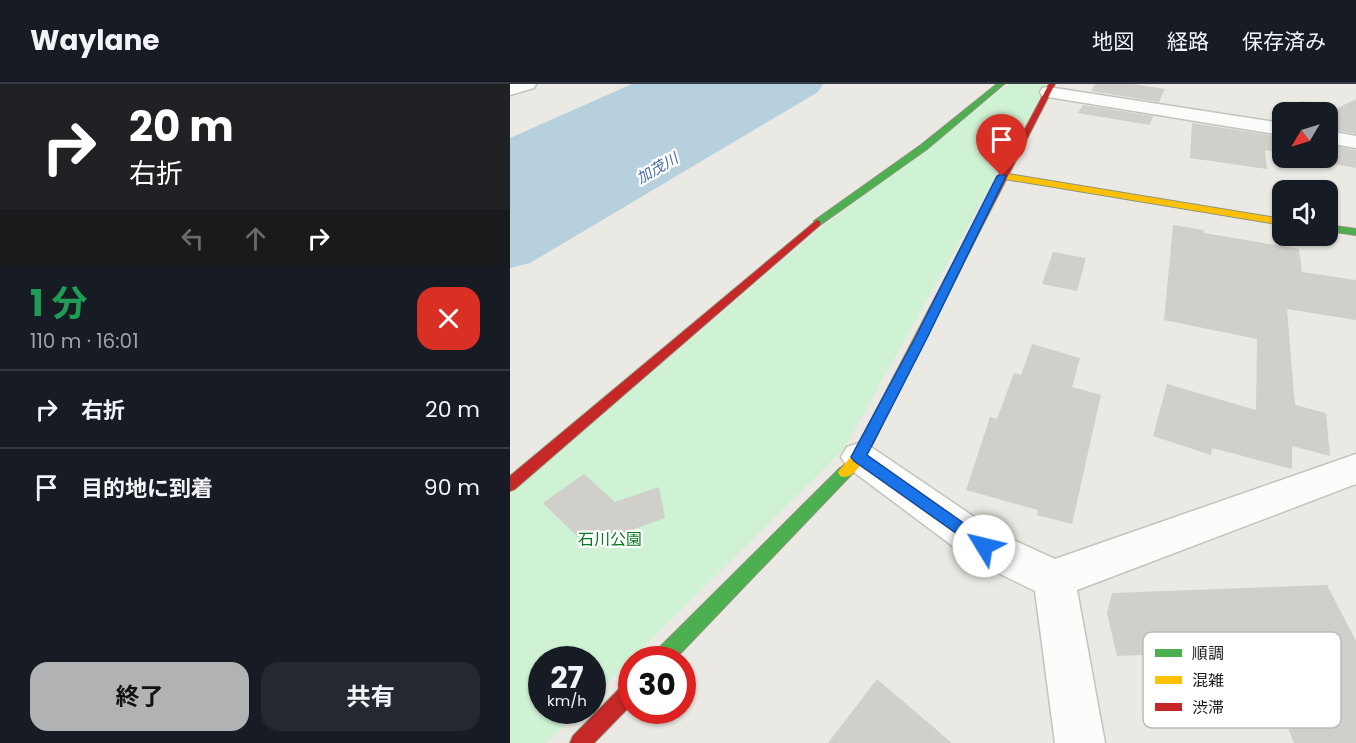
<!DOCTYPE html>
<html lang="ja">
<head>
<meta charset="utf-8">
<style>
  :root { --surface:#171b24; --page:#242831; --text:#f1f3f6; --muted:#9ea1a6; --line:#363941; --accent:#b1b2b3 }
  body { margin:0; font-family:Poppins,"Noto Sans JP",sans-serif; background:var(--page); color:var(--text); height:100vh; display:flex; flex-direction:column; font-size:22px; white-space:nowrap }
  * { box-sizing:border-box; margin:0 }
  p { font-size:20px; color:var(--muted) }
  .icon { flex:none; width:33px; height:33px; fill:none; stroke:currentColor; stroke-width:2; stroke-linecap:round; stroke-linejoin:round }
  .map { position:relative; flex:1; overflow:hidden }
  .panel { display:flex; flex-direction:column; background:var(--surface); width:510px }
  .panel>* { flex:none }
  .banner { background:#202124; color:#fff; overflow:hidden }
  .needle { width:39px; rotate:232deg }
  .fabs { position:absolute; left:762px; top:18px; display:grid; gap:12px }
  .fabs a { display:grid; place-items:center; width:66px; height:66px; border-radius:12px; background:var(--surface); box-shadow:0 2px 4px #0004; font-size:30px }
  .speed { position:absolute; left:18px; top:562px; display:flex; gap:12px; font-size:30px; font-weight:700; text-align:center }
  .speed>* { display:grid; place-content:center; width:78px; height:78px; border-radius:50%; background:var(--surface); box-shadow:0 2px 4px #0004; line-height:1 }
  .speed small { font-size:15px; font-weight:400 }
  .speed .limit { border:9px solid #d22; background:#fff; color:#111 }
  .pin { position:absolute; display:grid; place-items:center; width:51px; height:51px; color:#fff; margin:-62px -26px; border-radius:50% 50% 50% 0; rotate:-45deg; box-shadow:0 0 6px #0007 }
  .pin .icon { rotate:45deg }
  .me { position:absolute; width:66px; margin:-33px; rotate:306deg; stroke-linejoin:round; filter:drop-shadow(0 0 4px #0008) }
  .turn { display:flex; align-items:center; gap:21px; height:126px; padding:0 30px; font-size:27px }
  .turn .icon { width:78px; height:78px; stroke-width:2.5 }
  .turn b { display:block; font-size:42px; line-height:51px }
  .lanes { display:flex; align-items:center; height:57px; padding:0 30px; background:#0003; justify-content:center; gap:30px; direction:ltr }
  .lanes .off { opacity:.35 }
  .round { display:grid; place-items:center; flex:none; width:63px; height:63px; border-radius:18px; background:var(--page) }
  .head { display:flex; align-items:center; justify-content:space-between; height:102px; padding:0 30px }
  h1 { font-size:36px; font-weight:700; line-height:45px; color:#1e9e55 }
  .cta { display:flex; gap:12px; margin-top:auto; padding:12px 30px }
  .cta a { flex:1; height:69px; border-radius:18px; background:var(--accent); color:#111; font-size:24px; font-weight:700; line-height:69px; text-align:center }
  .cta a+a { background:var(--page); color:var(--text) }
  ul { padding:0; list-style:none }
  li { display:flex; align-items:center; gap:18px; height:78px; padding:0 30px; border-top:2px solid var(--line) }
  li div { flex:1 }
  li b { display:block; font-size:22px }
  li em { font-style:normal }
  header { display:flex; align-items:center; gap:36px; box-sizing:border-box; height:84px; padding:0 30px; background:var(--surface); border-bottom:2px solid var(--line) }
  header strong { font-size:28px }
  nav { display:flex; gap:33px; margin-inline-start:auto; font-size:21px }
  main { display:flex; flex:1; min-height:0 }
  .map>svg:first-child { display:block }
  .park { fill:#d0f2d4 }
  .water { fill:#b6d0de }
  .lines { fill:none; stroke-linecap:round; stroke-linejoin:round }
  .river { fill:#b6d0de; fill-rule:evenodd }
  .building { fill:#d0cfca }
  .street-casing { stroke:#c2c2bf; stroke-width:3 }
  .fast-casing { stroke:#8f937c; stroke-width:2 }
  .slow-casing { stroke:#8f937c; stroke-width:2 }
  .jam-casing { stroke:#8f937c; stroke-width:2 }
  .street { fill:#fcfcfb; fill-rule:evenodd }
  .fast { fill:#4caf50; fill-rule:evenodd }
  .slow { fill:#ffc107; fill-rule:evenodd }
  .jam { fill:#c62828; fill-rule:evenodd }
  .route { fill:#1a73e8; stroke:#114b97; stroke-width:1.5 }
  .labels { text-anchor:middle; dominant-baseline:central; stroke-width:4.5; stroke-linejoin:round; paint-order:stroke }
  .far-water-label { font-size:15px; font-style:italic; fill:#486cab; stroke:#fff }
  .park-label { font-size:16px; fill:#0a7821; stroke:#fff }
  .key { fill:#fff; stroke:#bbb; stroke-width:1.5 }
  .key-label { font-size:16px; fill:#1b1b1b }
</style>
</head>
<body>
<header>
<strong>Waylane</strong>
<nav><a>地図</a><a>経路</a><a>保存済み</a></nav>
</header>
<main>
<section class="panel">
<div class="banner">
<div class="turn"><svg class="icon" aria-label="right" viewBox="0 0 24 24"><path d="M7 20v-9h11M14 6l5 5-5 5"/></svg><div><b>20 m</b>右折</div></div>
<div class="lanes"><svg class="icon off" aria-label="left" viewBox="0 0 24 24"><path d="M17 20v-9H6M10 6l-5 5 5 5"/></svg><svg class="icon off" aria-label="ahead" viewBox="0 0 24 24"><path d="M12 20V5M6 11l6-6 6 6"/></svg><svg class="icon" aria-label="right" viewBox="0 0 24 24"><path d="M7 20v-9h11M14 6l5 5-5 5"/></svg></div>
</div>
<div class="head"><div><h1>1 分</h1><p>110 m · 16:01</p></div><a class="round" style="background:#d93025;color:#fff"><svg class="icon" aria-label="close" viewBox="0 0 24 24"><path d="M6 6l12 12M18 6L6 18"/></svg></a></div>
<ul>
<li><svg class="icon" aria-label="right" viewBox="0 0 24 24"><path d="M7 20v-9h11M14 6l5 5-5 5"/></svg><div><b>右折</b></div><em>20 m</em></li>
<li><svg class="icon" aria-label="arrive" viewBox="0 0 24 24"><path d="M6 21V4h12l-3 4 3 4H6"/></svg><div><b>目的地に到着</b></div><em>90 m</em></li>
</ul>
<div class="cta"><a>終了</a><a>共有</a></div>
</section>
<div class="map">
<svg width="846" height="659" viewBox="0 0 846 659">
  <rect width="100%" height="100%" fill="#eae9e3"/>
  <!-- park -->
  <path class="park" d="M499 0H537L334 365 83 613 82 576H32V627H69L36 659H0V410L307 147Z"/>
  <!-- water -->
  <path class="water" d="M122 0H283L0 154V54Z"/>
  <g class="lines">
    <!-- river -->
    <path class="river" d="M267 0H313L308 8 20 179 0 184V145Z"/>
  </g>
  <!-- building -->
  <path class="building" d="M585 0H623L655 5 649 18 581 7Z
    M846 15V50L818 45V28H781L792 17 826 25Z
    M573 21 643 32 640 41 568 29Z
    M682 39 772 53V69L755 66 757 85 680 74Z
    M818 61 846 66V84L793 74H818Z
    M663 141 694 146V149L789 165 792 188 846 196V236L777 225 785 321 816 329 820 372 782 362V385L702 364 701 371 643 352 657 300 746 326 747 255 654 236Z
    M543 168 576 174 567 207 532 200Z
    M522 260 570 274 562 303 591 311 562 440 527 431 528 426 456 406 480 333 487 335 504 289 511 291Z
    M74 390 105 418 149 403 155 434 77 462 33 419Z
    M817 501 846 557V659H784L770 624 699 627 679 569 607 572 597 529 602 509Z
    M367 595 442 659H318Z"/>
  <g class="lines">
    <!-- street casing -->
    <g class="street-casing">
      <path id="street" d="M0 0H26L24 4 0 11Z
        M538 3 772 39V51L532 12 530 8 532 4Z
        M818 47 846 52V64L818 59Z
        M349 359 361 363 488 449 545 475 846 370V400L567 506 595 659H545L525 507 460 475 337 383 331 373 337 363Z"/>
    </g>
    <!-- fast casing -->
    <g class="fast-casing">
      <path id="fast" d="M487 0H494L417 65 310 141H304V137L411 61Z
        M818 141 846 145V151L818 147Z
        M335 382 340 384 342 388 340 392 164 576H142L144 569 330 384Z"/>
    </g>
    <!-- slow casing -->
    <g class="slow-casing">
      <path id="slow" d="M492 89 772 135V141L489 94V90Z
        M455 163 460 166 354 377C347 385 341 396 330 392L328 388 344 369 450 166Z"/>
    </g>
    <!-- jam casing -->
    <g class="jam-casing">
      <path id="jam" d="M539 0H545L460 166 459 168H451L450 166Z
        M307 136 310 137V141L5 405 0 407V392Z
        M122 597V620L84 659H60L63 652 115 599Z"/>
    </g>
    <!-- street -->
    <use href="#street" class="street"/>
    <!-- fast -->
    <use href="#fast" class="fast"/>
    <!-- slow -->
    <use href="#slow" class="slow"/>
    <!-- jam -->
    <use href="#jam" class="jam"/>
  </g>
  <!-- route -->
  <path class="route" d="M492 90 496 92 417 254 357 371 479 457 482 462 479 467 474 469 344 377 341 373 405 254 487 92Z"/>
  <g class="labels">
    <!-- far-water labels -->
    <g class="far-water-label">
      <text transform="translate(147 84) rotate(-30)">加茂川</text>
    </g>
    <!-- park labels -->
    <g class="park-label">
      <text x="100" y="455">石川公園</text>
    </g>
  </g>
  <!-- legend -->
  <rect x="633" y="548" width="198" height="96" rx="9" class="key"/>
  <rect x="645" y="565" width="27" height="8" fill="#4caf50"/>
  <rect x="645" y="592" width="27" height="8" fill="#ffc107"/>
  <rect x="645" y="619" width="27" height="8" fill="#c62828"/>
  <g class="key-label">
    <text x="682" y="575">順調</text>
    <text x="682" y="602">混雑</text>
    <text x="682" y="629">渋滞</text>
  </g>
</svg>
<div class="fabs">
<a><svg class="needle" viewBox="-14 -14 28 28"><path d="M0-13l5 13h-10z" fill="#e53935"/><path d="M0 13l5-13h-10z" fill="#9ea1a6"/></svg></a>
<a><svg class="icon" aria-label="sound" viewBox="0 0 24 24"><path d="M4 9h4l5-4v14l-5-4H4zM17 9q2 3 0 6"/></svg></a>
</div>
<div class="speed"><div>27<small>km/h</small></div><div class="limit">30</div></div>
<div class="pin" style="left:492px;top:92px;background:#d93025"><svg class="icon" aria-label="arrive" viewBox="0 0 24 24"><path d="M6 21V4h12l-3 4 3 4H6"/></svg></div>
<svg class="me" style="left:474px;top:462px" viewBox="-20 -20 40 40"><circle r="19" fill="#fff"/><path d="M0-13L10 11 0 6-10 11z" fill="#1a73e8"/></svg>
</div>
</main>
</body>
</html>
